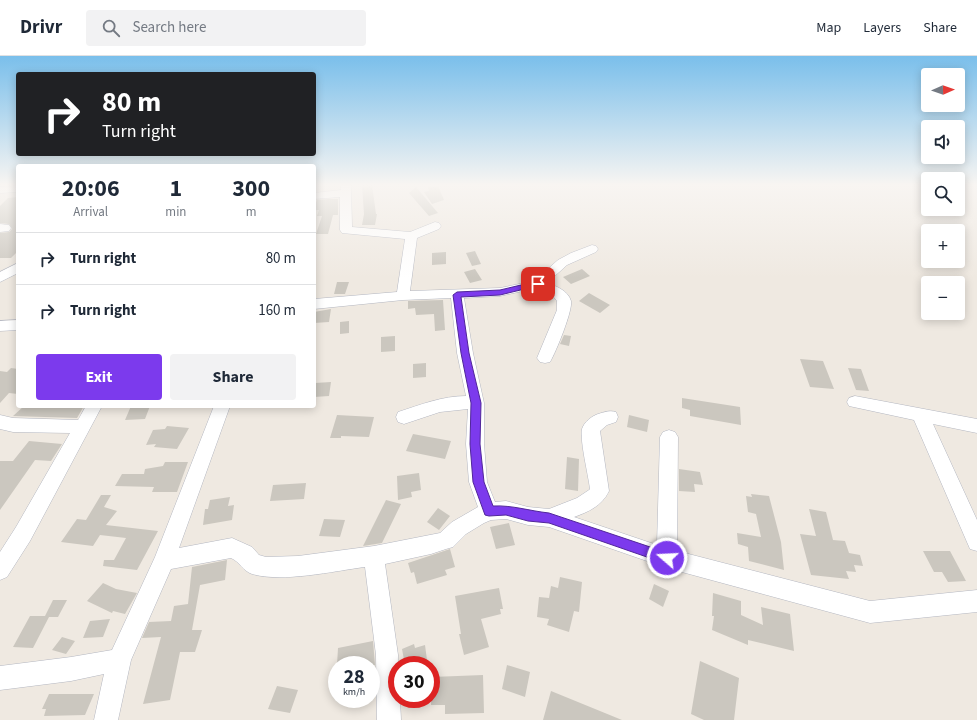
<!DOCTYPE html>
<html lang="en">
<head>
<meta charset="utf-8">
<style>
  :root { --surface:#fff; --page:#f2f2f3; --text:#1f2937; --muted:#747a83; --line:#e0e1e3; --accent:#7c3aed }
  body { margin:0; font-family:"Source Sans 3",sans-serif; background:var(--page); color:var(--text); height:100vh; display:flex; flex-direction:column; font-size:15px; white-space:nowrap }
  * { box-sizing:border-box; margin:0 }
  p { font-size:13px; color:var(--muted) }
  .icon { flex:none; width:22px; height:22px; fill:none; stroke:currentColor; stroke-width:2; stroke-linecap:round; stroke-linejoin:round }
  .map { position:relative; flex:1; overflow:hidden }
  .drawer { position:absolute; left:16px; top:108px; width:300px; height:244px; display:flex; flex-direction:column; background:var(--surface); border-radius:4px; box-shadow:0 2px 10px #0003 }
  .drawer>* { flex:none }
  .hud { position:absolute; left:16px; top:16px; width:300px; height:84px; border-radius:4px; box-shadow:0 2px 10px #0003; background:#202124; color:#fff; overflow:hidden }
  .needle { width:26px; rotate:88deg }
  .buttons { position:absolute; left:921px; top:12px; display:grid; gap:8px }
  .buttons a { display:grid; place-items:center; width:44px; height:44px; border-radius:4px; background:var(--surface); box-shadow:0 2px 10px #0003; font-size:20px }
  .speed { position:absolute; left:328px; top:600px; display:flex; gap:8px; font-size:20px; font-weight:700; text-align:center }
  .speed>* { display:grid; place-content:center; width:52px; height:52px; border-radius:50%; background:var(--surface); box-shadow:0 2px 10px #0003; line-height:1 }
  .speed small { font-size:10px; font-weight:400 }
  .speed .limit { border:6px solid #d22; background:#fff; color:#111 }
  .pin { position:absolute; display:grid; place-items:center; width:34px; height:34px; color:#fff; margin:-17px; border-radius:8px; box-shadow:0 2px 6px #0006 }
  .me { position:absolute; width:44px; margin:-22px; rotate:289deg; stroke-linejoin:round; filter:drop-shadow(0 0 3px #0008) }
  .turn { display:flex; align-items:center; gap:14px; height:84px; padding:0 20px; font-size:18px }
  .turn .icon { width:52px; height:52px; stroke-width:2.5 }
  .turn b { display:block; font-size:28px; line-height:34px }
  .eta { display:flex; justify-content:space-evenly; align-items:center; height:68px; text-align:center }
  .eta b { font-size:24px; font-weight:700; line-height:28px }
  .action { display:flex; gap:8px; margin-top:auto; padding:8px 20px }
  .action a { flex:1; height:46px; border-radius:4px; background:var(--accent); color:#fff; font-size:16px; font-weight:700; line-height:46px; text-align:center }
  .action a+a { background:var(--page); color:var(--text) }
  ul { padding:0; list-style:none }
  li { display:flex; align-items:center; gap:12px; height:52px; padding:0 20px; border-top:1px solid var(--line) }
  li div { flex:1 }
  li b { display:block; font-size:15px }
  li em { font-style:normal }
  header { display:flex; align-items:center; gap:24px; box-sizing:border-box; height:56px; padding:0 20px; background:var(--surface); border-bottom:1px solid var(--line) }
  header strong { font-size:19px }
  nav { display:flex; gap:22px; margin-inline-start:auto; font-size:14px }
  .search { width:280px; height:36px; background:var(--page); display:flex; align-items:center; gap:10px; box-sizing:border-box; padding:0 14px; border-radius:4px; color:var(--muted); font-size:15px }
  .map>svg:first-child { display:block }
  .building { fill:#cbc7bf }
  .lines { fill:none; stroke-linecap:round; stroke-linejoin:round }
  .minor-casing { stroke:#b4b7c1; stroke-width:1 }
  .minor { fill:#fff; fill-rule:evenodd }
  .route { fill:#7c3aed; stroke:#51269a }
</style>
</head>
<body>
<header>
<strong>Drivr</strong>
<div class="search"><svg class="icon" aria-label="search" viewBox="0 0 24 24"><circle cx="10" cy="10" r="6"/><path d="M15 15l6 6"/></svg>Search here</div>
<nav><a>Map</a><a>Layers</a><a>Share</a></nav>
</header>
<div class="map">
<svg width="977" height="664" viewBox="0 0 977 664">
  <rect width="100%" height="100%" fill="#efe9e1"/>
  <!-- building -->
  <path class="building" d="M362 129H372L376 158H377L375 169H362L364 158Z
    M438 130 444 144 432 148 424 136 429 135 428 131Z
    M416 131 438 157 429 160 409 137Z
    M18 141V195L11 202H0V177L9 176 12 173 9 168 0 167V150L8 142Z
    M328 143H338V159H333L328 178H316L322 160H317L319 154H314V152L317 144Z
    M475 195 481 208 472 210 466 197Z
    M446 196V208L432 209V197Z
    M475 213 482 224 470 227 464 216Z
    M582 213 590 220 571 228 563 221Z
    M337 226H349L345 238H334Z
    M589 237 610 249 600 257 579 245Z
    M443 244 445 274 435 275 434 258 416 259 415 252 408 253V245Z
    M331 253 329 266 314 267V256Z
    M349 265V277L340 278V266Z
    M564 279 571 280 569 290 560 288Z
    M395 280V295L381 296V281Z
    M800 303 823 305 834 333 810 331Z
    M426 307V321L413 322V308Z
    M11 312 18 313V338L9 337 0 347V315L7 316Z
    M848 312 861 313 869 335 856 334Z
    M331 326 329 340 314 341 315 327Z
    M682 342 740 351 741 369 690 360V354L682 352Z
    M24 350H84L77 362 13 360Z
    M131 350H150L145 363 125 364Z
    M337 359 374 361 369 381 341 380V382H330Z
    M629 359 649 364 647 376 627 371Z
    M167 370 189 372 177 393 154 391 156 388 146 389 153 374 165 373Z
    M413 378 451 385 445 403 406 395Z
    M29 385 62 388 51 405 35 404 0 454V405H13Z
    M567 401 579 403 578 435 565 433Z
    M165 406H188L177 436H152L154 431 115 430 122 418H144L145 413 163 410Z
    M679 413 700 416 703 429 694 428 695 436 679 435Z
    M419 417 421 434 411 436 412 441 398 444 397 420Z
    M306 427 304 443 270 445 273 429Z
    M751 438 769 440 781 486 784 514 749 505 748 491 738 488 737 477 761 481 756 458 748 456 746 440 752 441Z
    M101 439H111L104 451 117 455 106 469 158 475 137 514 103 510 104 504H114L126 482 100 479 93 490 61 486 77 463 86 464Z
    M230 441 228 450 234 449 232 464 203 469 205 453H208L210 444Z
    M386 444 401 448 382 487 363 490Z
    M438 452 450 460 439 474 427 466Z
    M809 453 826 456 833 484 845 485 849 497 860 499 863 510 854 509 856 516 846 515 849 523 811 519 800 478 816 480Z
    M324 463 345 464 340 481 319 480Z
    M509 467 515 489 496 493 490 471Z
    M450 493 455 511 445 514 447 519 417 528 414 516 411 517 408 507Z
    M923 495H950L966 525 948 526 942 516H934Z
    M227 504 225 524 200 529 192 574H202L195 596H180L170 644 143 648 161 581 142 582 149 566 171 565 174 550 188 548 192 511Z
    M560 521 582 526 579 556 574 555 569 576 547 569 549 563 537 561 539 541 549 542 551 530 558 532Z
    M103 527 116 533 137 537 125 558 113 555 112 557 87 545Z
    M654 528 669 535 663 551 649 543Z
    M499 532 503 553H500L501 558 481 563 489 591 464 599 459 578H461L455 540Z
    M713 537 741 545V559L763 569 761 551 790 558 794 595 748 584V589L712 574 714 560H712Z
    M53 544H67L58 561H49L33 592 13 591 30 560H45Z
    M110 563 103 581 83 582 90 565Z
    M62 581 75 585 66 598 52 594Z
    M373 585 375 609H337L338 592Z
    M414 588 415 592 425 589 427 604 412 609H405L402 593Z
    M700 605 739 622 734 664H704L691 658Z
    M507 609 530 616 525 641 502 633Z
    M483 619 484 657 445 658V649H431L432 621Z
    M277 630 298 634 290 657 268 653Z
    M551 635 622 664H543Z
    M49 638H94L85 659 44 660 46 653H42Z"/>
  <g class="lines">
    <!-- minor casing -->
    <g class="minor-casing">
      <path id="minor" d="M341 129H351L352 171 410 176 435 166 439 167 441 170 439 173 417 182 410 235 500 232 534 225 558 204 571 197 592 189 596 190 598 193 596 196 567 209 547 227C555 230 568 234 571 245 573 254 556 296 550 306L545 307 540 306 537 302 557 254V245L553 240 537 232 500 240 464 242 473 297 484 347V388L487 426 495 446 506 445 528 451 549 453 577 442 589 434 590 433C588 417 580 387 582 373 584 366 592 360 598 358 605 356 609 354 616 356L618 361 616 366 607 369 600 375 609 435C602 450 588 456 574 461L657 489 660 381 663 376 669 374 675 376 678 381 677 495 870 545 977 534V556L870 567 667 512 549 471 528 469 506 463 491 464 484 467 466 478 453 491 446 493 431 498 385 508 398 599 397 643H400L401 664H377L376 599 365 511C334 515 282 527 252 518 243 515 240 506 231 502L171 513 131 604 118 664H94L104 618 71 625 0 634V610L71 601 112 594 155 501 214 350H230L179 492 232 482 252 491 259 499 266 501 298 500 374 490 440 477 452 466 478 451 469 426 466 388 468 353 440 356 404 368 398 366 396 361 398 356C420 349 442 340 466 340L457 297 451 242 403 244 314 253V243L397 236 405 183 342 177 340 174V141L314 143V137L341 134Z
        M18 130V136L0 137V131Z
        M0 168 9 169 11 172 9 175 0 176Z
        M18 207V217L0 226V216Z
        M18 264V274L0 275V265Z
        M855 340 977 363V377L933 368 977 464V495L970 493 914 364 849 350 847 346 849 342Z
        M86 350H102L30 485 7 521 0 524V496L16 471 70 377 13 376 0 373V359L13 362 78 364Z"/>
    </g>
    <!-- minor -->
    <use href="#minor" class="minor"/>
  </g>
  <!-- sky -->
  <linearGradient id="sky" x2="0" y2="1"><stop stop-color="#7abfeb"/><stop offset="0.58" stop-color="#f8f5f2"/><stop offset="1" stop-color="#f8f5f2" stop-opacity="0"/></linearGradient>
  <rect width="977" height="222" fill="url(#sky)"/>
  <!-- route -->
  <path class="route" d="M538 225 542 228 541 229 500 239 461 241 469 297 481 347 480 388 484 426 493 450C512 449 530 455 549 457L671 498 673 502 671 506 667 508 549 467 528 465 506 459 489 460 485 459 473 426 470 388 471 347 461 297 453 239 457 236 500 234Z"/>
</svg>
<div class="buttons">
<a><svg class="needle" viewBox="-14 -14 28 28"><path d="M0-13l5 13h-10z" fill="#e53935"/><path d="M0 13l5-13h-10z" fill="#747a83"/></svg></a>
<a><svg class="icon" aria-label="sound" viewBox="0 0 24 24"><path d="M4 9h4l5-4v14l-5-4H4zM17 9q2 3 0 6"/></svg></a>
<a><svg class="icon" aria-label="search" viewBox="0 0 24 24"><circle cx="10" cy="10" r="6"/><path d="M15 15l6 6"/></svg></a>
<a>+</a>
<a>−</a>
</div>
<div class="speed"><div>28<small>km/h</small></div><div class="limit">30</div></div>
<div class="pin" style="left:538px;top:228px;background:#d93025"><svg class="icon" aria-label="arrive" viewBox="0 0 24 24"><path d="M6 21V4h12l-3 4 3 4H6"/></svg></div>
<svg class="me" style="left:667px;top:502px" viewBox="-20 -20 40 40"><circle r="17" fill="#7c3aed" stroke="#fff" stroke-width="3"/><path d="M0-11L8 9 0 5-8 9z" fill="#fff"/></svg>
<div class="hud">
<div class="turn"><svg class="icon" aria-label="right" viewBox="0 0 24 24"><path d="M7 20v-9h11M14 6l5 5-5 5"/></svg><div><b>80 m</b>Turn right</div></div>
</div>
<section class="drawer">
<div class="eta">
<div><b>20:06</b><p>Arrival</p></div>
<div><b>1</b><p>min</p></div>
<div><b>300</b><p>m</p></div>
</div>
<ul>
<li><svg class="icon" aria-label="right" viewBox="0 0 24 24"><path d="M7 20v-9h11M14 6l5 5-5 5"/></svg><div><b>Turn right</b></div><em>80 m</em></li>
<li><svg class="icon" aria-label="right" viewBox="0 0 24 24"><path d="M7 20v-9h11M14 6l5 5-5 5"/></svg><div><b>Turn right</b></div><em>160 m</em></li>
</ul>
<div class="action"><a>Exit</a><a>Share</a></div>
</section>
</div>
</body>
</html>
